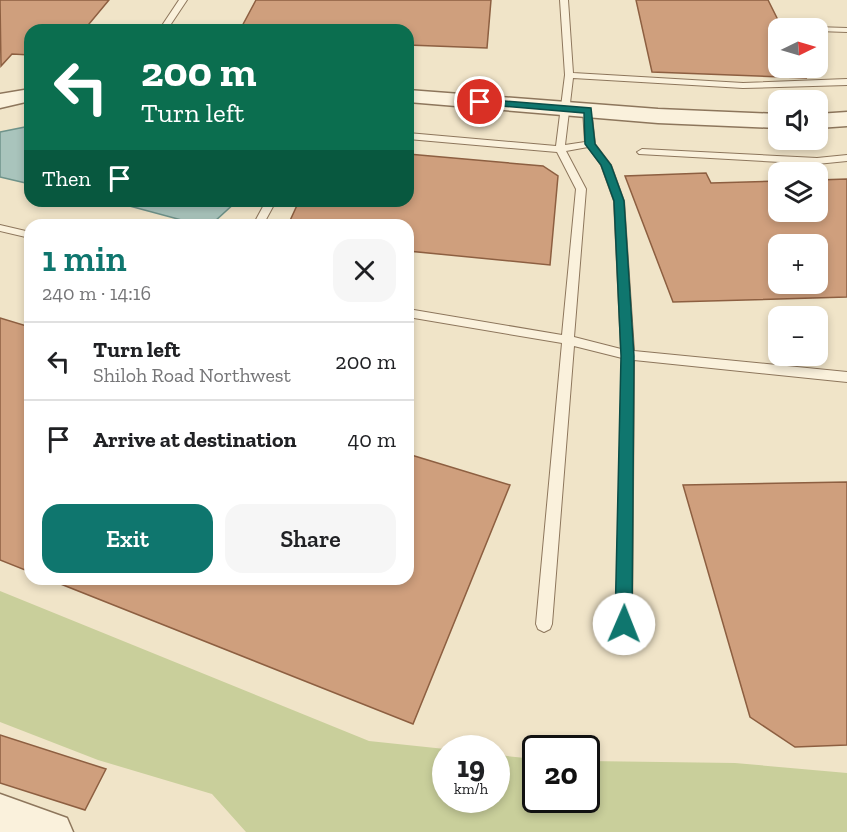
<!DOCTYPE html>
<html lang="en">
<head>
<meta charset="utf-8">
<style>
  :root { --surface:#fff; --page:#f6f6f6; --text:#202124; --muted:#757577; --line:#e0e0e0; --accent:#0f766e }
  body { margin:0; font-family:"Zilla Slab",serif; background:var(--page); color:var(--text); height:100vh; display:flex; flex-direction:column; font-size:22px; white-space:nowrap }
  * { box-sizing:border-box; margin:0 }
  p { font-size:20px; color:var(--muted) }
  .icon { flex:none; width:33px; height:33px; fill:none; stroke:currentColor; stroke-width:2; stroke-linecap:round; stroke-linejoin:round }
  .map { position:relative; flex:1; overflow:hidden }
  .side { position:absolute; left:24px; top:219px; width:390px; height:366px; display:flex; flex-direction:column; background:var(--surface); border-radius:18px; box-shadow:0 3px 9px #0003 }
  .side>* { flex:none }
  .guide { position:absolute; left:24px; top:24px; width:390px; height:183px; border-radius:18px; box-shadow:0 3px 9px #0003; background:#0b6e4f; color:#fff; overflow:hidden }
  .needle { width:39px; rotate:85deg }
  .fabs { position:absolute; left:768px; top:18px; display:grid; gap:12px }
  .fabs a { display:grid; place-items:center; width:60px; height:60px; border-radius:12px; background:var(--surface); box-shadow:0 3px 9px #0003; font-size:30px }
  .speed { position:absolute; left:432px; top:735px; display:flex; gap:12px; font-size:30px; font-weight:700; text-align:center }
  .speed>* { display:grid; place-content:center; width:78px; height:78px; border-radius:50%; background:var(--surface); box-shadow:0 3px 9px #0003; line-height:1 }
  .speed small { font-size:15px; font-weight:400 }
  .speed .limit { border:3px solid #111; border-radius:9px; background:#fff; color:#111 }
  .pin { position:absolute; display:grid; place-items:center; width:51px; height:51px; color:#fff; margin:-26px; border:3px solid #fff; border-radius:50%; box-shadow:0 2px 6px #0007 }
  .me { position:absolute; width:66px; margin:-33px; rotate:1deg; stroke-linejoin:round; filter:drop-shadow(0 0 4px #0008) }
  .turn { display:flex; align-items:center; gap:21px; height:126px; padding:0 18px; font-size:27px }
  .turn .icon { width:78px; height:78px; stroke-width:2.5 }
  .turn b { display:block; font-size:42px; line-height:51px }
  .then { display:flex; align-items:center; height:57px; padding:0 18px; background:#0003; gap:12px; font-size:22px }
  .round { display:grid; place-items:center; flex:none; width:63px; height:63px; border-radius:18px; background:var(--page) }
  .headline { display:flex; align-items:center; justify-content:space-between; height:102px; padding:0 18px }
  h1 { font-size:36px; font-weight:600; line-height:45px; color:var(--accent) }
  .button { display:flex; gap:12px; margin-top:auto; padding:12px 18px }
  .button a { flex:1; height:69px; border-radius:18px; background:var(--accent); color:#fff; font-size:24px; font-weight:600; line-height:69px; text-align:center }
  .button a+a { background:var(--page); color:var(--text) }
  ul { padding:0; list-style:none }
  li { display:flex; align-items:center; gap:18px; height:78px; padding:0 18px; border-top:2px solid var(--line) }
  li div { flex:1 }
  li b { display:block; font-size:22px }
  li em { font-style:normal }
  .map>svg:first-child { display:block }
  .green { fill:#c9cf9b }
  .water { fill:#a9c4bc; stroke:#6f938a; stroke-width:1.5 }
  .building { fill:#cf9f7d; stroke:#8d5f41; stroke-width:1.5; fill-rule:evenodd }
  .lines { fill:none; stroke-linecap:round; stroke-linejoin:round }
  .service-casing { stroke:#8d765c; stroke-width:2 }
  .minor-casing { stroke:#8d765c; stroke-width:3 }
  .tertiary-casing { stroke:#8d765c; stroke-width:3 }
  .service { fill:#faf1dc; fill-rule:evenodd }
  .minor { fill:#faf1dc; fill-rule:evenodd }
  .tertiary { fill:#faf1dc; fill-rule:evenodd }
  .route { fill:#0f766e; stroke:#0a4d48; stroke-width:1.5 }
</style>
</head>
<body>
<div class="map">
<svg width="847" height="832" viewBox="0 0 847 832">
  <rect width="100%" height="100%" fill="#f0e4c8"/>
  <!-- green -->
  <path class="green" d="M0 591 369 741 445 749 446 800H496L497 755 535 759 536 800H586L587 761 735 763 847 773V832H246L212 794 98 760 0 722Z"/>
  <!-- water -->
  <path class="water" d="M30 126V184L0 177V132Z
    M111 201H237L215 221 200 225Z"/>
  <!-- building -->
  <path class="building" d="M0 0H109L84 30H30V55L12 54 1 66Z
    M256 0H491L487 48 408 45V30H240Z
    M636 0H768L782 28H778V68H801L806 78 652 72Z
    M408 154 543 166 558 176 550 265 408 251V225H288L299 201H408Z
    M706 173 711 183 778 181V212H818V180L847 179V297L673 302 625 176ZM778 244H818V284H778Z
    M0 318 30 327V572L0 560Z
    M408 454 510 485 413 724 48 579H408Z
    M847 482V745L795 747 750 717 683 485Z
    M0 735 106 769 85 810 0 783Z"/>
  <g class="lines">
    <!-- service casing -->
    <g class="service-casing">
      <path id="service" d="M179 0H187L167 30H159Z
        M560 0H568L573 73 743 83 847 79V85L743 88 573 78 565 145 585 142 583 110 591 108 595 144 611 165 624 201 634 351 847 372V382L634 360 632 623 630 628 624 631 618 628 616 623 622 358 574 346 552 624 550 629 544 632 538 629 536 624 562 343 408 317V309L562 335 576 189 557 152 408 139V133L556 146 565 75ZM588 147 601 165 614 201 621 349 574 337 586 189 566 151Z
        M815 27 847 28V32L818 31Z
        M642 149 817 158 847 155V161L817 164 639 154 637 152Z
        M266 201H276L263 225H253Z
        M0 225 30 232V238L0 231Z"/>
    </g>
    <!-- minor casing -->
    <g class="minor-casing">
      <path id="minor" d="M0 794 67 818 73 832H0Z"/>
    </g>
    <!-- tertiary casing -->
    <g class="tertiary-casing">
      <path id="tertiary" d="M30 89V101L0 108V94Z
        M408 90 658 109 778 114V128L658 123 408 102Z
        M847 112V126L818 128V114Z"/>
    </g>
    <!-- service -->
    <use href="#service" class="service"/>
    <!-- minor -->
    <use href="#minor" class="minor"/>
    <!-- tertiary -->
    <use href="#tertiary" class="tertiary"/>
  </g>
  <!-- route -->
  <path class="route" d="M480 99 591 108 595 144 611 165 624 201 634 356 632 624 630 629 624 631 618 629 615 624 621 356 614 201 601 165 585 144 584 113 477 104 476 102Z"/>
</svg>
<div class="fabs">
<a><svg class="needle" viewBox="-14 -14 28 28"><path d="M0-13l5 13h-10z" fill="#e53935"/><path d="M0 13l5-13h-10z" fill="#757577"/></svg></a>
<a><svg class="icon" aria-label="sound" viewBox="0 0 24 24"><path d="M4 9h4l5-4v14l-5-4H4zM17 9q2 3 0 6"/></svg></a>
<a><svg class="icon" aria-label="layers" viewBox="0 0 24 24"><path d="M12 4l9 5-9 5-9-5zM3 14l9 5 9-5"/></svg></a>
<a>+</a>
<a>−</a>
</div>
<div class="speed"><div>19<small>km/h</small></div><div class="limit">20</div></div>
<div class="pin" style="left:480px;top:102px;background:#d93025"><svg class="icon" aria-label="arrive" viewBox="0 0 24 24"><path d="M6 21V4h12l-3 4 3 4H6"/></svg></div>
<svg class="me" style="left:624px;top:624px" viewBox="-20 -20 40 40"><circle r="19" fill="#fff"/><path d="M0-13L10 11 0 6-10 11z" fill="#0f766e"/></svg>
<div class="guide">
<div class="turn"><svg class="icon" aria-label="left" viewBox="0 0 24 24"><path d="M17 20v-9H6M10 6l-5 5 5 5"/></svg><div><b>200 m</b>Turn left</div></div>
<div class="then">Then<svg class="icon" aria-label="arrive" viewBox="0 0 24 24"><path d="M6 21V4h12l-3 4 3 4H6"/></svg></div>
</div>
<section class="side">
<div class="headline"><div><h1>1 min</h1><p>240 m · 14:16</p></div><a class="round"><svg class="icon" aria-label="close" viewBox="0 0 24 24"><path d="M6 6l12 12M18 6L6 18"/></svg></a></div>
<ul>
<li><svg class="icon" aria-label="left" viewBox="0 0 24 24"><path d="M17 20v-9H6M10 6l-5 5 5 5"/></svg><div><b>Turn left</b><p>Shiloh Road Northwest</p></div><em>200 m</em></li>
<li><svg class="icon" aria-label="arrive" viewBox="0 0 24 24"><path d="M6 21V4h12l-3 4 3 4H6"/></svg><div><b>Arrive at destination</b></div><em>40 m</em></li>
</ul>
<div class="button"><a>Exit</a><a>Share</a></div>
</section>
</div>
</body>
</html>
